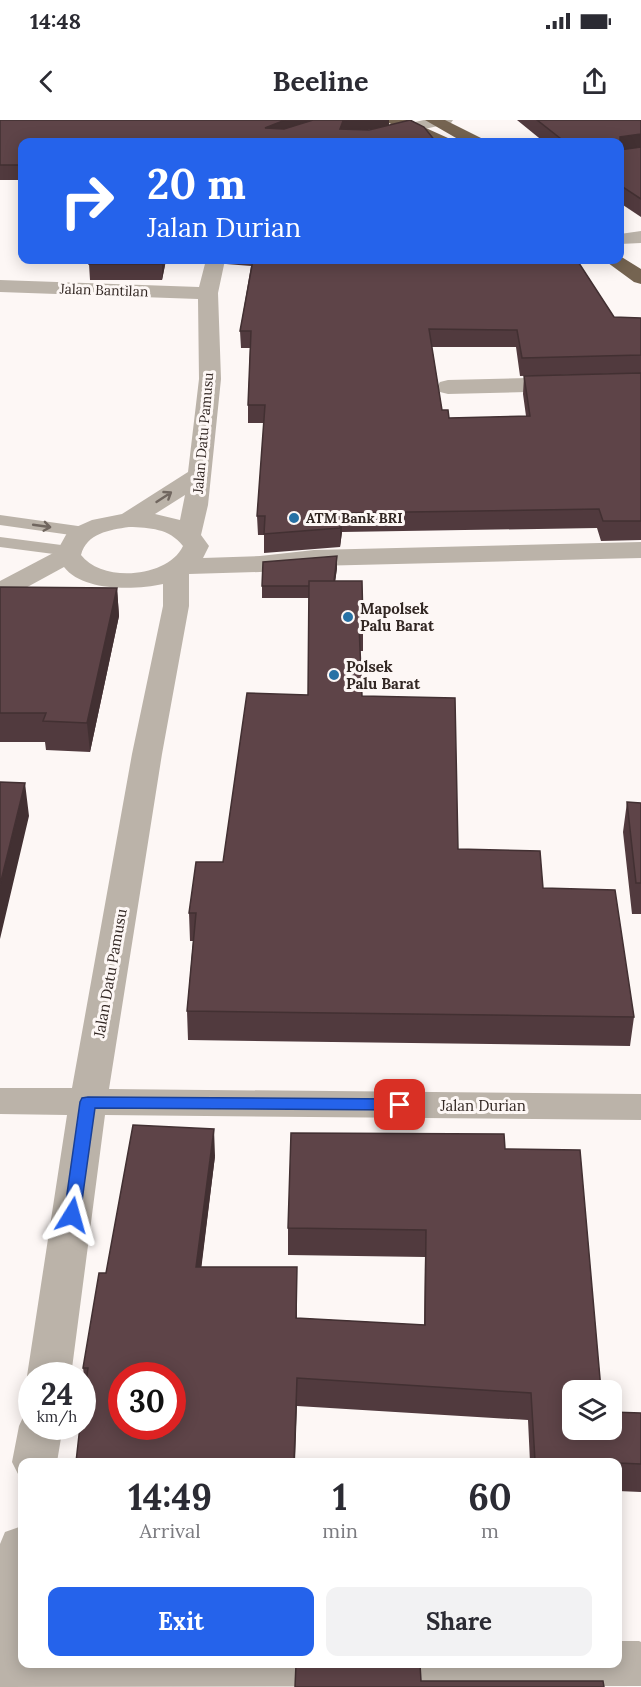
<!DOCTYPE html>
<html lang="en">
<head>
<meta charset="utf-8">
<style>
  :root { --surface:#fff; --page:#f2f2f3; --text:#2b2b33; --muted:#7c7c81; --accent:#2563eb }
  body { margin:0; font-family:Lora,serif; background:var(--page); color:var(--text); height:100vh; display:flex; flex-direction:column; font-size:22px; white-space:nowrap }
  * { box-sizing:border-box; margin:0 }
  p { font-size:20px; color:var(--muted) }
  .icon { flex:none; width:33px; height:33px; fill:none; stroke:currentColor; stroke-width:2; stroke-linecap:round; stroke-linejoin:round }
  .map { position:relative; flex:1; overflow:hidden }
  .side { position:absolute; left:18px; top:1338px; width:604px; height:210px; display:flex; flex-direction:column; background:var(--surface); border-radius:12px; box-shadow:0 3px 15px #0003 }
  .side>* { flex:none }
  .guide { position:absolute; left:18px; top:18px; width:606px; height:126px; border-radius:12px; box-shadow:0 3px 15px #0003; background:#2563eb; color:#fff; overflow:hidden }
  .controls { position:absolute; left:562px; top:1260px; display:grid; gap:12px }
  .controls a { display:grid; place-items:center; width:60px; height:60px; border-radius:12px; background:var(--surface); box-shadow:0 3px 15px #0003; font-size:30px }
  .speed { position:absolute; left:18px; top:1242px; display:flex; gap:12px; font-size:30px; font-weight:700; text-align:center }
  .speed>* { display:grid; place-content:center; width:78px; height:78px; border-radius:50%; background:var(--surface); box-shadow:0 3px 15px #0003; line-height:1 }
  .speed small { font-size:15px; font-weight:400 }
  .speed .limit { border:9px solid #d22; background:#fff; color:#111 }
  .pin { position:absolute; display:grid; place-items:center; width:51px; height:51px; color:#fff; margin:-26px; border-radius:12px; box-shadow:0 3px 9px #0006 }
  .me { position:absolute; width:66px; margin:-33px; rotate:8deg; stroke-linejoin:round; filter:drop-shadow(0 0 4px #0008) }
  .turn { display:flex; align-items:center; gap:21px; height:126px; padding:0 30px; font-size:27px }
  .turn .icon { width:78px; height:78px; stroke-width:2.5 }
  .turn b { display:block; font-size:42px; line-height:51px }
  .eta { display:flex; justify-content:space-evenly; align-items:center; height:102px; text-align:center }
  .eta b { font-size:36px; font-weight:700; line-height:42px }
  .button { display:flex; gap:12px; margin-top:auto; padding:12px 30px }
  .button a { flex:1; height:69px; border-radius:12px; background:var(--accent); color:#fff; font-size:24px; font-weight:700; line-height:69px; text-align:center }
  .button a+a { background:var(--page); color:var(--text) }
  .status { display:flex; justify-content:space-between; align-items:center; height:42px; padding:0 30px; background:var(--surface); direction:ltr }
  .status svg { height:16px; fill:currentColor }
  header { display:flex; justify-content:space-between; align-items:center; height:78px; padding:0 30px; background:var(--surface); font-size:27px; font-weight:700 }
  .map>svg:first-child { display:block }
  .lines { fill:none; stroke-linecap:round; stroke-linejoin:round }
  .lane { fill:#bbb3a9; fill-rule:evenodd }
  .street { fill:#bbb3a9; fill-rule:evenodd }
  .highway { fill:#756451; fill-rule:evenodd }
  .wall { fill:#513a3e }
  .shaded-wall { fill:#423032 }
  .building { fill:#5e4448; stroke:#423032; stroke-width:1.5; fill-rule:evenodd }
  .oneway { stroke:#70665f }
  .route { fill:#2563eb; stroke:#184099; stroke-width:1.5 }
  .poi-dot { fill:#2771a5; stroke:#fdf7f5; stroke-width:2 }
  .labels { text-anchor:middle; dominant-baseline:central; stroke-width:6; stroke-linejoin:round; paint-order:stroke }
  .far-street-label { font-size:14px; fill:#322723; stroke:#fdf7f5 }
  .far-poi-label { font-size:14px; font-weight:bold; fill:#322723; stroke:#fdf7f5; text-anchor:start }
  .poi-label { font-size:15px; font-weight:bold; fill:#322723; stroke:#fdf7f5; text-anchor:start }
  .street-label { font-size:15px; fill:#322723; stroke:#fdf7f5 }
</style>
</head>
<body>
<div class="status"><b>14:48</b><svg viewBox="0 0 49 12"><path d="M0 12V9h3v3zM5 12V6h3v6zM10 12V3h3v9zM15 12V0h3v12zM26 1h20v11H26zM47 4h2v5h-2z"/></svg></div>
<header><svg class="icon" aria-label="back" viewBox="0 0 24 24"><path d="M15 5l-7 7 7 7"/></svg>Beeline<svg class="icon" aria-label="share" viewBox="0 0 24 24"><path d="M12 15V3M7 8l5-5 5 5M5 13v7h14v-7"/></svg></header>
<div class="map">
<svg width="641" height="1567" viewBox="0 0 641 1567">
  <rect width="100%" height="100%" fill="#fdf7f5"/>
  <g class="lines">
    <!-- lane -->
    <path class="lane" d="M0 395 85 407 91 408 94 412 91 416 85 417 0 405Z
      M0 417 69 426 75 427 78 431 75 435 69 436 0 427Z"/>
    <!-- street -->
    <path class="street" d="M424 0H453L451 3 368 22H341L343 18Z
      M641 111V123L620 124V114Z
      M206 140H225L218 173 221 259 208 385 201 415 209 426 203 438 260 436 314 430 641 422V438L314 446 260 452 189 454V486L162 634 109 969 641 974V1000L105 995 71 1256H32V1264L27 1256 67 995 0 994V968H72L132 634 163 486V464C136 470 83 472 64 447L9 477 0 479V461L57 431 67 413 74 408 92 400 122 394 188 352 199 259 198 179 0 172V160L199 167ZM185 375 180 400 155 394ZM129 407C150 408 169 408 183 426 168 458 102 463 81 435 87 413 109 410 129 407Z
      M641 255V269L448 274 440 272 437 267 440 262 448 260Z
      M32 1291V1306H63L57 1342H22V1357L19 1356 12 1342 19 1306 25 1293Z
      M22 1406V1544H618V1521H639L641 1522V1566L0 1567V1424L5 1412Z"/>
    <!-- highway -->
    <path class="highway" d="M387 0H408L448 18 450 22H430L389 3Z
      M425 0H445L481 18 483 22H463Z
      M620 136 641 149V164L634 162 604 140H620Z"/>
  </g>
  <!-- wall -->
  <path class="wall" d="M0 0H389V5L424 7 22 22V60H0Z
    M517 0H641V97L620 83V22H544Z
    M90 140H205L203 143 166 140 162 160H90L89 144Z
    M225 140H577L614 197 641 198V253L520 256 516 227H432L442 290 449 298 526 296 523 274 524 256 641 253V420L601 421 597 408 342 412 340 427 264 433V415H258L257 396 264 303H248V285L250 228H241L240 211 251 146 226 144Z
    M337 436V448L335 461 363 505V531H360L362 576 458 729 543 768 634 897 630 926 188 920 187 891 193 821H190L189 793 223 742 308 575 309 478H262V466Z
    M0 467 117 468 119 496 90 632 46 630 45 622H0Z
    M627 682 641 683V794H632L623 712Z
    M505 1029 573 1310 641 1293V1372L618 1371V1342H530L528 1300 297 1286 86 1269 83 1248 106 1153 215 1036 201 1147 297 1175V1198L424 1205 425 1137 288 1135V1108Z"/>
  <!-- shaded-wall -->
  <path class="shaded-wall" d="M285 0H312L265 22V8Z
    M348 0H389V5L343 16 340 9 343 1Z
    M641 14V29L620 32V17Z
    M162 140H166L162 160Z
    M342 393V412L340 427V408Z
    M337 436V448L333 478V466Z
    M117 468 119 496 90 632 87 603Z
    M25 663 29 696 0 819V765Z
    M214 1009 215 1036 198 1175 196 1147Z
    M297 1258V1286L295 1342H294Z"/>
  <!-- building -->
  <path class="building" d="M0 0H285L265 8 284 9 313 0H348L343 1 340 9 369 10 410 0 424 7 436 22H22V45H0Z
    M537 0H641V14L620 17V30L641 27V79L620 65V22H565Z
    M90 140H162V144H89Z
    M253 140H577L614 197 641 198V235L522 238 517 210 429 209 442 290H448L449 298 530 296 524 256 641 253V401H603L599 389 342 393 340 408 264 414 265 396H257L265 285H248L251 211H240Z
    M337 436 334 461H309V466H262L263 442Z
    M309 461H362L363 505H359L362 576 455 578 458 729 540 731 543 768 615 770 634 897 187 891 196 793H189L196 742H223L247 573 308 575Z
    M0 467 117 468 87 603 43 601 46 593H0Z
    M0 662 25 663 0 765Z
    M627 682 641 683V763H636Z
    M133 1005 214 1009 196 1147H297L296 1198 425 1205 426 1110 288 1108 291 1013 504 1014 505 1029 580 1030 601 1270H573V1310H612V1292L641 1293V1344L618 1343V1342L535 1341 531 1273 297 1258 294 1342H76L80 1306H82V1292L88 1248H83L99 1153H106ZM122 1256H172V1306H122Z
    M296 1544H420L421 1561H603L604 1567H295Z"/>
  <!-- one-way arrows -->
  <defs><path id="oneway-shaft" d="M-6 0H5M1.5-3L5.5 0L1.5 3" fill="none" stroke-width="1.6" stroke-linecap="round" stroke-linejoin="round" transform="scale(1.5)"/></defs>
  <g class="oneway">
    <use href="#oneway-shaft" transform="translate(164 377) rotate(-33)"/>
    <use href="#oneway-shaft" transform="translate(42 406) rotate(8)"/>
  </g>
  <!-- route -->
  <path class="route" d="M88 977 400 979 405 981 407 985 405 988 400 990 95 988 80 1095 78 1100 72 1102 66 1100 64 1095 80 982 82 978Z"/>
  <!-- markers -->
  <g class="poi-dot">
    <circle cx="294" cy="398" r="6"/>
    <circle cx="348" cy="497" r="6"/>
    <circle cx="334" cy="555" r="6"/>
  </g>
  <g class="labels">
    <!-- far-street labels -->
    <g class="far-street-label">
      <text transform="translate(104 170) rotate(2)">Jalan Bantilan</text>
      <text transform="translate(203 313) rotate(-85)">Jalan Datu Pamusu</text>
    </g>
    <!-- far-poi labels -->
    <g class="far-poi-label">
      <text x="306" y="398">ATM Bank BRI</text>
    </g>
    <!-- poi labels -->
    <g class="poi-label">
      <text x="360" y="488">Mapolsek<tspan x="360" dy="17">Palu Barat</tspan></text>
      <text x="346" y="546">Polsek<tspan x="346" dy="17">Palu Barat</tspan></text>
    </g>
    <!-- street labels -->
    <g class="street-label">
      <text transform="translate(110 853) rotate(-80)">Jalan Datu Pamusu</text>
      <text x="483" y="985">Jalan Durian</text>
    </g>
  </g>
</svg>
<div class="controls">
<a><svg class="icon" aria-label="layers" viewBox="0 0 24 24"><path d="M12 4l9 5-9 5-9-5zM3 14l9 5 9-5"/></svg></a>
</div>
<div class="speed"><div>24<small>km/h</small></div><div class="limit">30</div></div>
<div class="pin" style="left:400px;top:985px;background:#d93025"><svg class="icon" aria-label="arrive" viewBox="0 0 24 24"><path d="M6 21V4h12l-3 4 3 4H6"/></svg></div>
<svg class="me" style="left:72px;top:1095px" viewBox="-20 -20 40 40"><path d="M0-17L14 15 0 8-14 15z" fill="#2563eb" stroke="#fff" stroke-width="4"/></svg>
<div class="guide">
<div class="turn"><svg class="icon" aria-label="right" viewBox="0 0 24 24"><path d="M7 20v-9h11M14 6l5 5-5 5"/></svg><div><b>20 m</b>Jalan Durian</div></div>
</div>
<section class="side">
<div class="eta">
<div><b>14:49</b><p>Arrival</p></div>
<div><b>1</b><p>min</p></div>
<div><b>60</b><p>m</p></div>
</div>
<div class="button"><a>Exit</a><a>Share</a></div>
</section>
</div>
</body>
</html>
